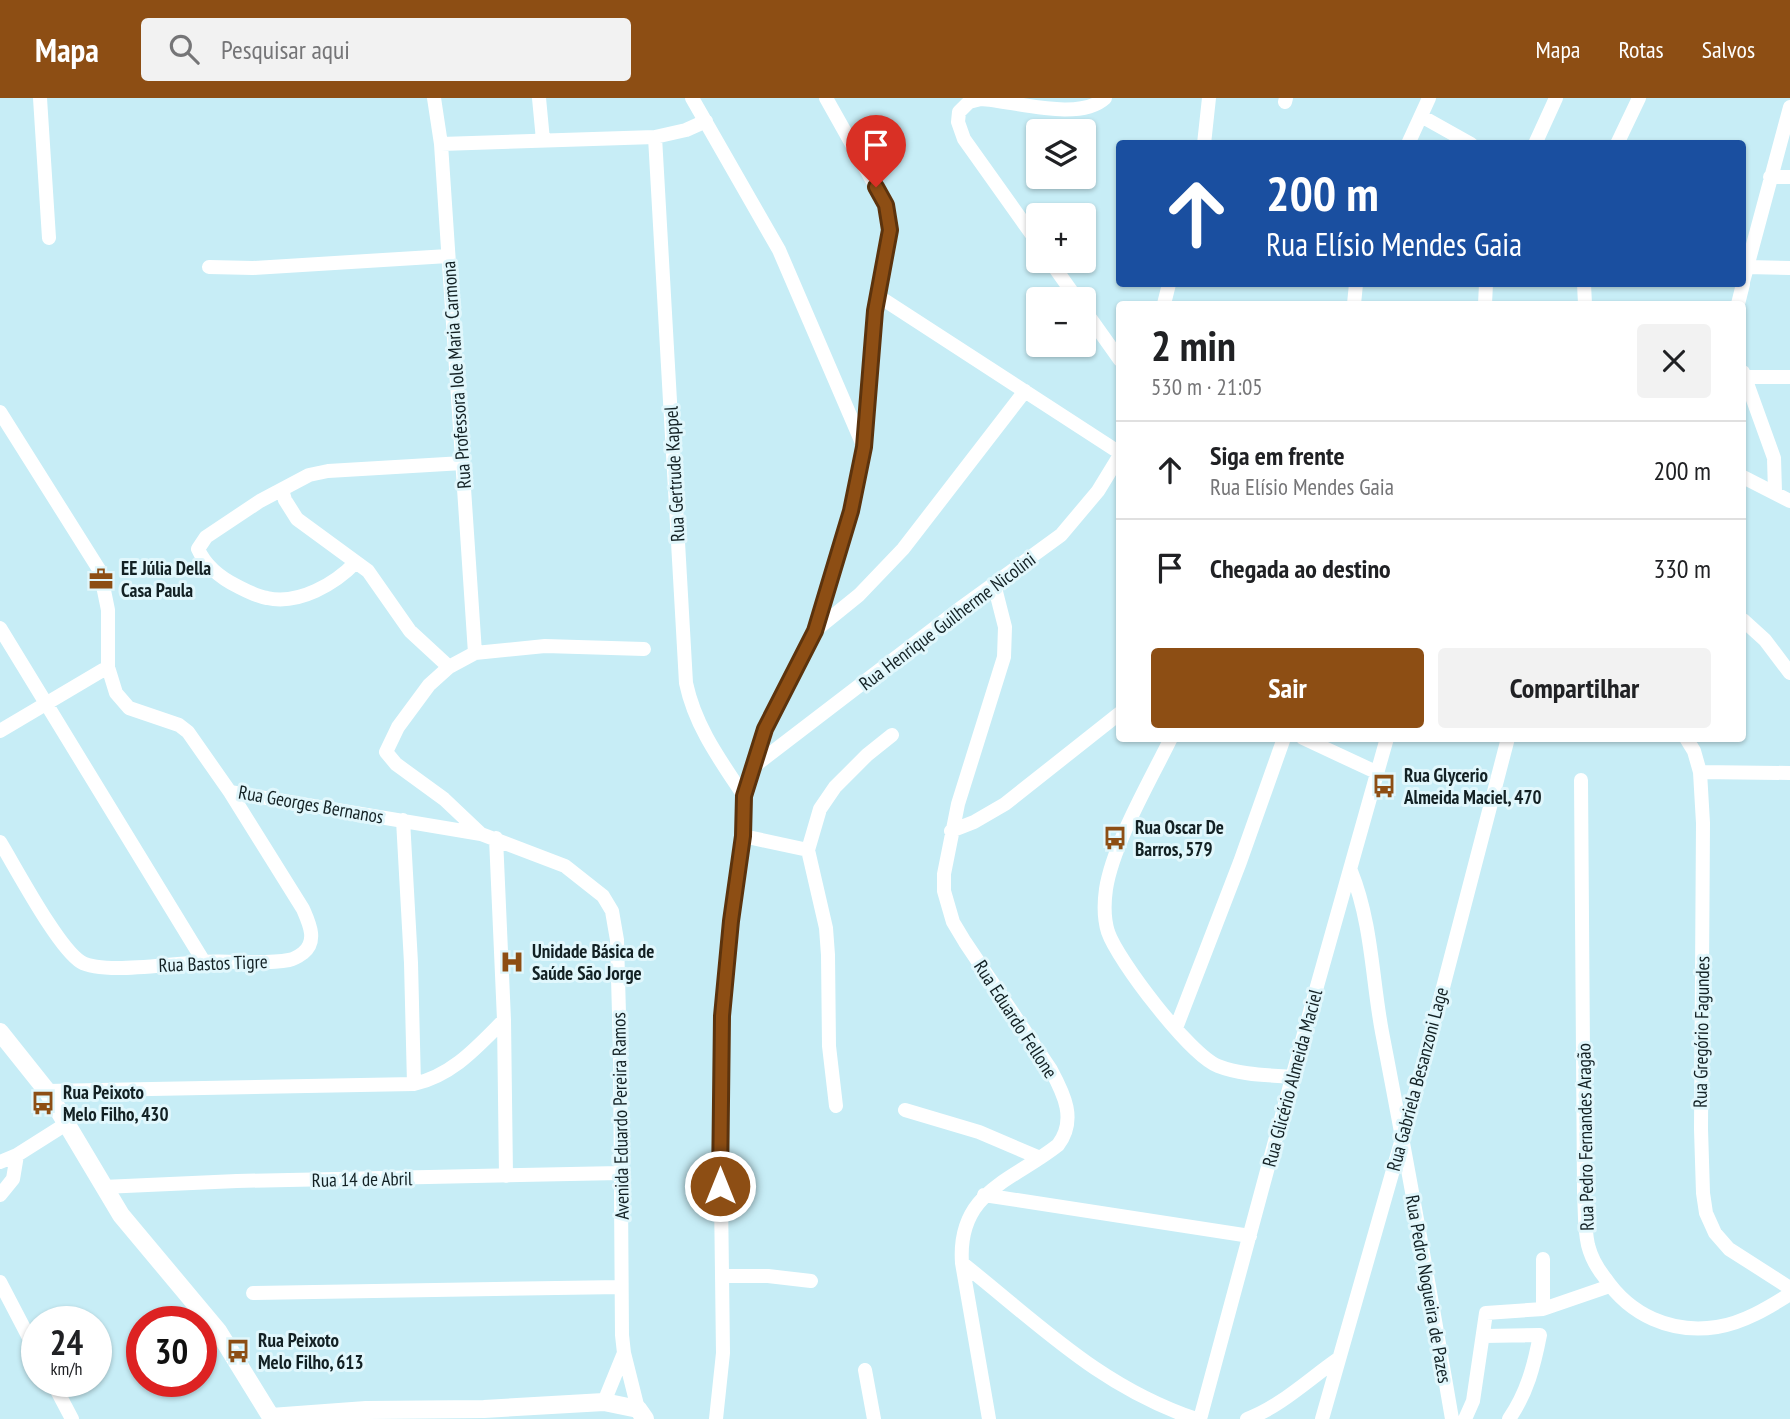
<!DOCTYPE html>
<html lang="pt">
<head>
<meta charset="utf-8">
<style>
  :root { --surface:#fff; --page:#f2f2f2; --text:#202124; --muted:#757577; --line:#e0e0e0; --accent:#8d4e14 }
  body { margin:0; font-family:"PT Sans Narrow",sans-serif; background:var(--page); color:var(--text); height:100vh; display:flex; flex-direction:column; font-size:26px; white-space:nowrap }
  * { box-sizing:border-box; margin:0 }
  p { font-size:23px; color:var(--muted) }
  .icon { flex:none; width:38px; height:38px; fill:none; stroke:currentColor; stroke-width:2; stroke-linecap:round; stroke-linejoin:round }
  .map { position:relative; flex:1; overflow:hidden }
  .drawer { position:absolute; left:1116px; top:203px; width:630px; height:441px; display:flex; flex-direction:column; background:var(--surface); border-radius:7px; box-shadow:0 2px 5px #0004 }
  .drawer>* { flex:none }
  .hud { position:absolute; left:1116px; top:42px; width:630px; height:147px; border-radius:7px; box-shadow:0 2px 5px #0004; background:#1a4fa0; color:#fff; overflow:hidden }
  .fabs { position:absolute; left:1026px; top:21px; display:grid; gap:14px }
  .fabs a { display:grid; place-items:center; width:70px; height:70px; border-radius:7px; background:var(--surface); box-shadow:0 2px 5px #0004; font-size:35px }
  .speed { position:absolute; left:21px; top:1208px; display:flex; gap:14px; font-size:35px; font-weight:700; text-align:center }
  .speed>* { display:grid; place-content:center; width:91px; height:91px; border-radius:50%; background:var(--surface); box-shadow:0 2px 5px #0004; line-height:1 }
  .speed small { font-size:18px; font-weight:400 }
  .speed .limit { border:10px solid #d22; background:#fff; color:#111 }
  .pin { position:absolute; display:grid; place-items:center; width:60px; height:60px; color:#fff; margin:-72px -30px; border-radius:50% 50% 50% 0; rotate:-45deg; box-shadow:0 0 7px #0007 }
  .pin .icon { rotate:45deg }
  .me { position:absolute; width:77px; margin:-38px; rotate:0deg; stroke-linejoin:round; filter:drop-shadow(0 0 5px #0008) }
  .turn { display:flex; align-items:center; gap:24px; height:147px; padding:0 35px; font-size:32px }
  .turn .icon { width:91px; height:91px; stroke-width:2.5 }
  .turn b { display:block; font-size:49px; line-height:60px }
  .round { display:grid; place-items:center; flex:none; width:74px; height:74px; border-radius:7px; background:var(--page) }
  .head { display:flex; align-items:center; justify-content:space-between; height:119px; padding:0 35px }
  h1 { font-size:42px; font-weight:700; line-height:52px }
  .button { display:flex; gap:14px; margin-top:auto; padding:14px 35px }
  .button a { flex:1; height:80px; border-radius:7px; background:var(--accent); color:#fff; font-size:28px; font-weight:700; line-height:80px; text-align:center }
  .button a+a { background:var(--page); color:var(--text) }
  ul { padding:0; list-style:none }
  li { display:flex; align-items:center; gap:21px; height:98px; padding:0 35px; border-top:2px solid var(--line) }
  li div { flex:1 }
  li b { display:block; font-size:26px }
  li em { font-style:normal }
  header { display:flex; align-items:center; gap:42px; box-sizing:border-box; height:98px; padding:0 35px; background:var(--accent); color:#fff }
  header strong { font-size:33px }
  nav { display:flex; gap:38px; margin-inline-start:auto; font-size:24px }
  .search { width:490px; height:63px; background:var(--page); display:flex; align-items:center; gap:18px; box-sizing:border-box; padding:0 24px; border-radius:7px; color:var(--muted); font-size:26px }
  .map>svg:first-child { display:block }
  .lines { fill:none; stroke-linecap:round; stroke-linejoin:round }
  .minor { stroke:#fff; stroke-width:14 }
  .tertiary { stroke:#fff; stroke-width:18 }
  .route-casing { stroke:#5c330d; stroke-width:18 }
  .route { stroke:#8d4e14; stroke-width:12 }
  .labels { text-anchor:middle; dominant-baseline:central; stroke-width:6; stroke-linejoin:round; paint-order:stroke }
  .street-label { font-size:19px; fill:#132124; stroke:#e1f7fc }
  .poi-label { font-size:19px; font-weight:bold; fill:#132124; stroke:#e1f7fc; text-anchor:start }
</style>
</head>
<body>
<header>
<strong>Mapa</strong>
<div class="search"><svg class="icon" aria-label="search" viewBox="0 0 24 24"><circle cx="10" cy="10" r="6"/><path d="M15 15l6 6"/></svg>Pesquisar aqui</div>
<nav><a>Mapa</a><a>Rotas</a><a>Salvos</a></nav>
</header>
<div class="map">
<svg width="1790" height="1321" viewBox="0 0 1790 1321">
  <rect width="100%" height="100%" fill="#c7edf6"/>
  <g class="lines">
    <!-- minor -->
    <path class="minor" d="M40 0 49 140
      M434 0 441 46 475 555
      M539 0 543 42
      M692 0 779 152 862 345
      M1285 4 1286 0
      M1421 18 1471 46
      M655 39 686 585C695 628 720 662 744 698
      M441 46 655 39 686 32 706 23
      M1204 46 1209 0
      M1408 46 1429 0
      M1535 46 1556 0
      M1617 46 1639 0
      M1770 79H1790
      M1038 145 964 41 958 24 959 14 969 4 981 1C1015 3 1079 24 1105 0
      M1050 163 1077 201
      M209 169 253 170 448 158
      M1747 169 1790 170
      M1743 184 1790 9
      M1584 186 1585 206
      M878 198 1120 355
      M1164 206 1169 186
      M1354 206 1356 186
      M1485 206 1486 186
      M1738 206 1743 186
      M1083 210 1120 262
      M1743 274 1774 360 1775 394
      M1745 279H1790
      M0 314 100 473 108 512V569L116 595 129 610 179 627 188 634 230 694 481 736
      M1743 379 1790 403
      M282 392 285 402 297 421 368 473 410 533 449 569
      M356 464C335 486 299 507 267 500 256 498 247 493 237 488 221 480 205 467 198 451L206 439 260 403 309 377 328 373 463 365
      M1743 522 1765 542 1790 575
      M0 530 204 864
      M817 531 859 497 903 451 1025 293
      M0 633 108 569
      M1171 640C1150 683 1113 746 1106 791 1104 805 1104 821 1108 834 1118 863 1190 957 1218 968 1241 977 1268 977 1292 979
      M1303 640 1378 675
      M1686 640 1694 653 1700 674 1703 725 1701 1031 1703 1095 1706 1115 1715 1135 1729 1151 1790 1190
      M753 669 958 512 1061 437 1098 393 1120 357
      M1700 674 1790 675
      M1581 682 1584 1093C1585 1110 1584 1129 1588 1147 1591 1159 1597 1170 1605 1180 1630 1217 1671 1236 1717 1229 1743 1225 1768 1210 1790 1196
      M403 722 411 865 414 986
      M951 733 974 724 1005 706 1120 615
      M743 738 808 752
      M496 740 504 922 506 1078
      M0 744C16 770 58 850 81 864 103 877 175 865 203 864 231 862 262 867 289 862 294 861 299 858 303 855 318 843 309 825 303 811L230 694
      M1351 773C1372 825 1372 881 1382 934 1407 1063 1430 1192 1452 1321
      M1176 930 1240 764 1284 640
      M47 993 414 986C453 977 477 949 504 922
      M836 1008 829 948 828 857 826 830 808 752 820 711 835 689 867 657 892 637
      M905 1012 979 1034 1040 1060
      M0 1064 17 1057 66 1026
      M103 1089 237 1083 620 1075
      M0 1097 13 1081 17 1057
      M984 1097 1250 1138
      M962 1165C1039 1226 1100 1289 1196 1321
      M723 1178H768L811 1183
      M0 1184 37 1255
      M253 1195 621 1189
      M1543 1211 1610 1188
      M1484 1238 1540 1237C1534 1268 1527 1295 1509 1321
      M865 1272 874 1321
      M52 1283 72 1321
      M604 1304 624 1255
      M638 1311 624 1255 622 1237 620 953 617 842 612 813 603 798 565 768 481 736 444 701 396 666 386 654 398 629 429 587 449 569 475 555 545 548 644 551
      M716 1321 723 1255 720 1019 722 918 731 823 743 738 744 698 765 631 815 533 851 413 864 349 875 213 890 132 885 107 876 89 826 0
      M989 1321 962 1165C957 1093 1013 1083 1058 1047 1077 1022 1064 996 1051 972L965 844 953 824 944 793V776L958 706 1004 559 1005 529 994 486
      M1200 1321 1312 906 1387 640
      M1247 1321C1280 1309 1309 1281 1338 1261
      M1322 1321 1421 974 1508 640
      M1465 1321 1473 1303 1486 1215 1543 1211V1161"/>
    <!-- tertiary -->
    <path class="tertiary" d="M0 934 47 993 121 1117 218 1233 271 1319 366 1312 484 1311 604 1304 638 1311 645 1321"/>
  </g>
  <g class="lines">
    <!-- route casing -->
    <g class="route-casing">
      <path id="route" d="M720 1088 722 918 731 823 743 738 744 698 765 631 815 533 851 413 864 349 875 213 890 132 886 107 876 89"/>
    </g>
    <!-- route -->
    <use href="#route" class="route"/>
  </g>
  <!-- icons -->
  <defs>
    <g id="office-bare" transform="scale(1.89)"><path d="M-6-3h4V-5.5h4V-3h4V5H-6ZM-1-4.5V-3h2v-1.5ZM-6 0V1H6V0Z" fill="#8d4e14" stroke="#e1f7fc" stroke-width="2.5" paint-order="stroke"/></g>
    <g id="bus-bare" transform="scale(1.89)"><path d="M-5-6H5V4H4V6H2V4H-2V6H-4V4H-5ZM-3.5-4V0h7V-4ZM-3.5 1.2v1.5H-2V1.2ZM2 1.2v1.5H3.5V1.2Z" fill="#8d4e14" stroke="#e1f7fc" stroke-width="2.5" paint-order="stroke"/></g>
    <g id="hospital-bare" transform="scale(1.89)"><path d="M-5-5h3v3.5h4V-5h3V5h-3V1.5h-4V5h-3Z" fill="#8d4e14" stroke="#e1f7fc" stroke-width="2.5" paint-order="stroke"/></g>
  </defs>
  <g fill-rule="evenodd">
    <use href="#office-bare" x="101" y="481"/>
    <use href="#bus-bare" x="1384" y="688"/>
    <use href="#bus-bare" x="1115" y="740"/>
    <use href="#hospital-bare" x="512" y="864"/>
    <use href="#bus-bare" x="43" y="1005"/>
    <use href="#bus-bare" x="238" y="1253"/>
  </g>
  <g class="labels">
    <!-- street labels -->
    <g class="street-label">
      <text transform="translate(456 277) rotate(-94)">Rua Professora Iole Maria Carmona</text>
      <text transform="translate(674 376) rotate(-93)">Rua Gertrude Kappel</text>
      <text transform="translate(947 523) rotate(-37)">Rua Henrique Guilherme Nicolini</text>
      <text transform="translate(311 706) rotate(10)">Rua Georges Bernanos</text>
      <text transform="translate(213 865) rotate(-2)">Rua Bastos Tigre</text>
      <text transform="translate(1016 921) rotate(57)">Rua Eduardo Fellone</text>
      <text transform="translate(1701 934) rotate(-89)">Rua Gregório Fagundes</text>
      <text transform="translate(1292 980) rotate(-75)">Rua Glicério Almeida Maciel</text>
      <text transform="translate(1417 981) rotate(-75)">Rua Gabriela Besanzoni Lage</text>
      <text transform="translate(620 1018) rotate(-91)">Avenida Eduardo Pereira Ramos</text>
      <text transform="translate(1585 1039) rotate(-91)">Rua Pedro Fernandes Aragão</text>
      <text transform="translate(362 1081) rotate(-1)">Rua 14 de Abril</text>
      <text transform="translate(1429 1191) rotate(80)">Rua Pedro Nogueira de Pazes</text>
    </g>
    <!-- poi labels -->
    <g class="poi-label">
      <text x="121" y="470">EE Júlia Della<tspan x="121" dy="22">Casa Paula</tspan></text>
      <text x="1404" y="677">Rua Glycerio<tspan x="1404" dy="22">Almeida Maciel, 470</tspan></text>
      <text x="1135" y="729">Rua Oscar De<tspan x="1135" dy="22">Barros, 579</tspan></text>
      <text x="532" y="853">Unidade Básica de<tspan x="532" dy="22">Saúde São Jorge</tspan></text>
      <text x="63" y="994">Rua Peixoto<tspan x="63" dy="22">Melo Filho, 430</tspan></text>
      <text x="258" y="1242">Rua Peixoto<tspan x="258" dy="22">Melo Filho, 613</tspan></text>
    </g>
  </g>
</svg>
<div class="fabs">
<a><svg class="icon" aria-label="layers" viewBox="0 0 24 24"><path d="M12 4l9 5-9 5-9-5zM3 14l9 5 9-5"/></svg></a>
<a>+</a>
<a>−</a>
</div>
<div class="speed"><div>24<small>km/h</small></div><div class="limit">30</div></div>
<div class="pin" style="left:876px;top:89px;background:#d93025"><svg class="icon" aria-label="arrive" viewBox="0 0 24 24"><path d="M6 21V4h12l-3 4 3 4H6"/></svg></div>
<svg class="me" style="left:720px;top:1088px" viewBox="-20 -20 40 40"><circle r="17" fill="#8d4e14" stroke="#fff" stroke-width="3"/><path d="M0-11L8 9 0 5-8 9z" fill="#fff"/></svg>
<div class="hud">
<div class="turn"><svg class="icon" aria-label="ahead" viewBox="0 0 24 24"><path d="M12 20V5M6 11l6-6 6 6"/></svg><div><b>200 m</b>Rua Elísio Mendes Gaia</div></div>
</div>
<section class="drawer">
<div class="head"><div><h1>2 min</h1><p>530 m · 21:05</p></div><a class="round"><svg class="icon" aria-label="close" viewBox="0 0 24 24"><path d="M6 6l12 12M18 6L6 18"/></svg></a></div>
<ul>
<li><svg class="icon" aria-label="ahead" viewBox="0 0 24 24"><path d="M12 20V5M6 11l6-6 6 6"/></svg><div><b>Siga em frente</b><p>Rua Elísio Mendes Gaia</p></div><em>200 m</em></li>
<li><svg class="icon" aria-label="arrive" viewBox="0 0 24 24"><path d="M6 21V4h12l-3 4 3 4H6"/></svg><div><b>Chegada ao destino</b></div><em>330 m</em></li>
</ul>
<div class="button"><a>Sair</a><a>Compartilhar</a></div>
</section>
</div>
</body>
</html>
